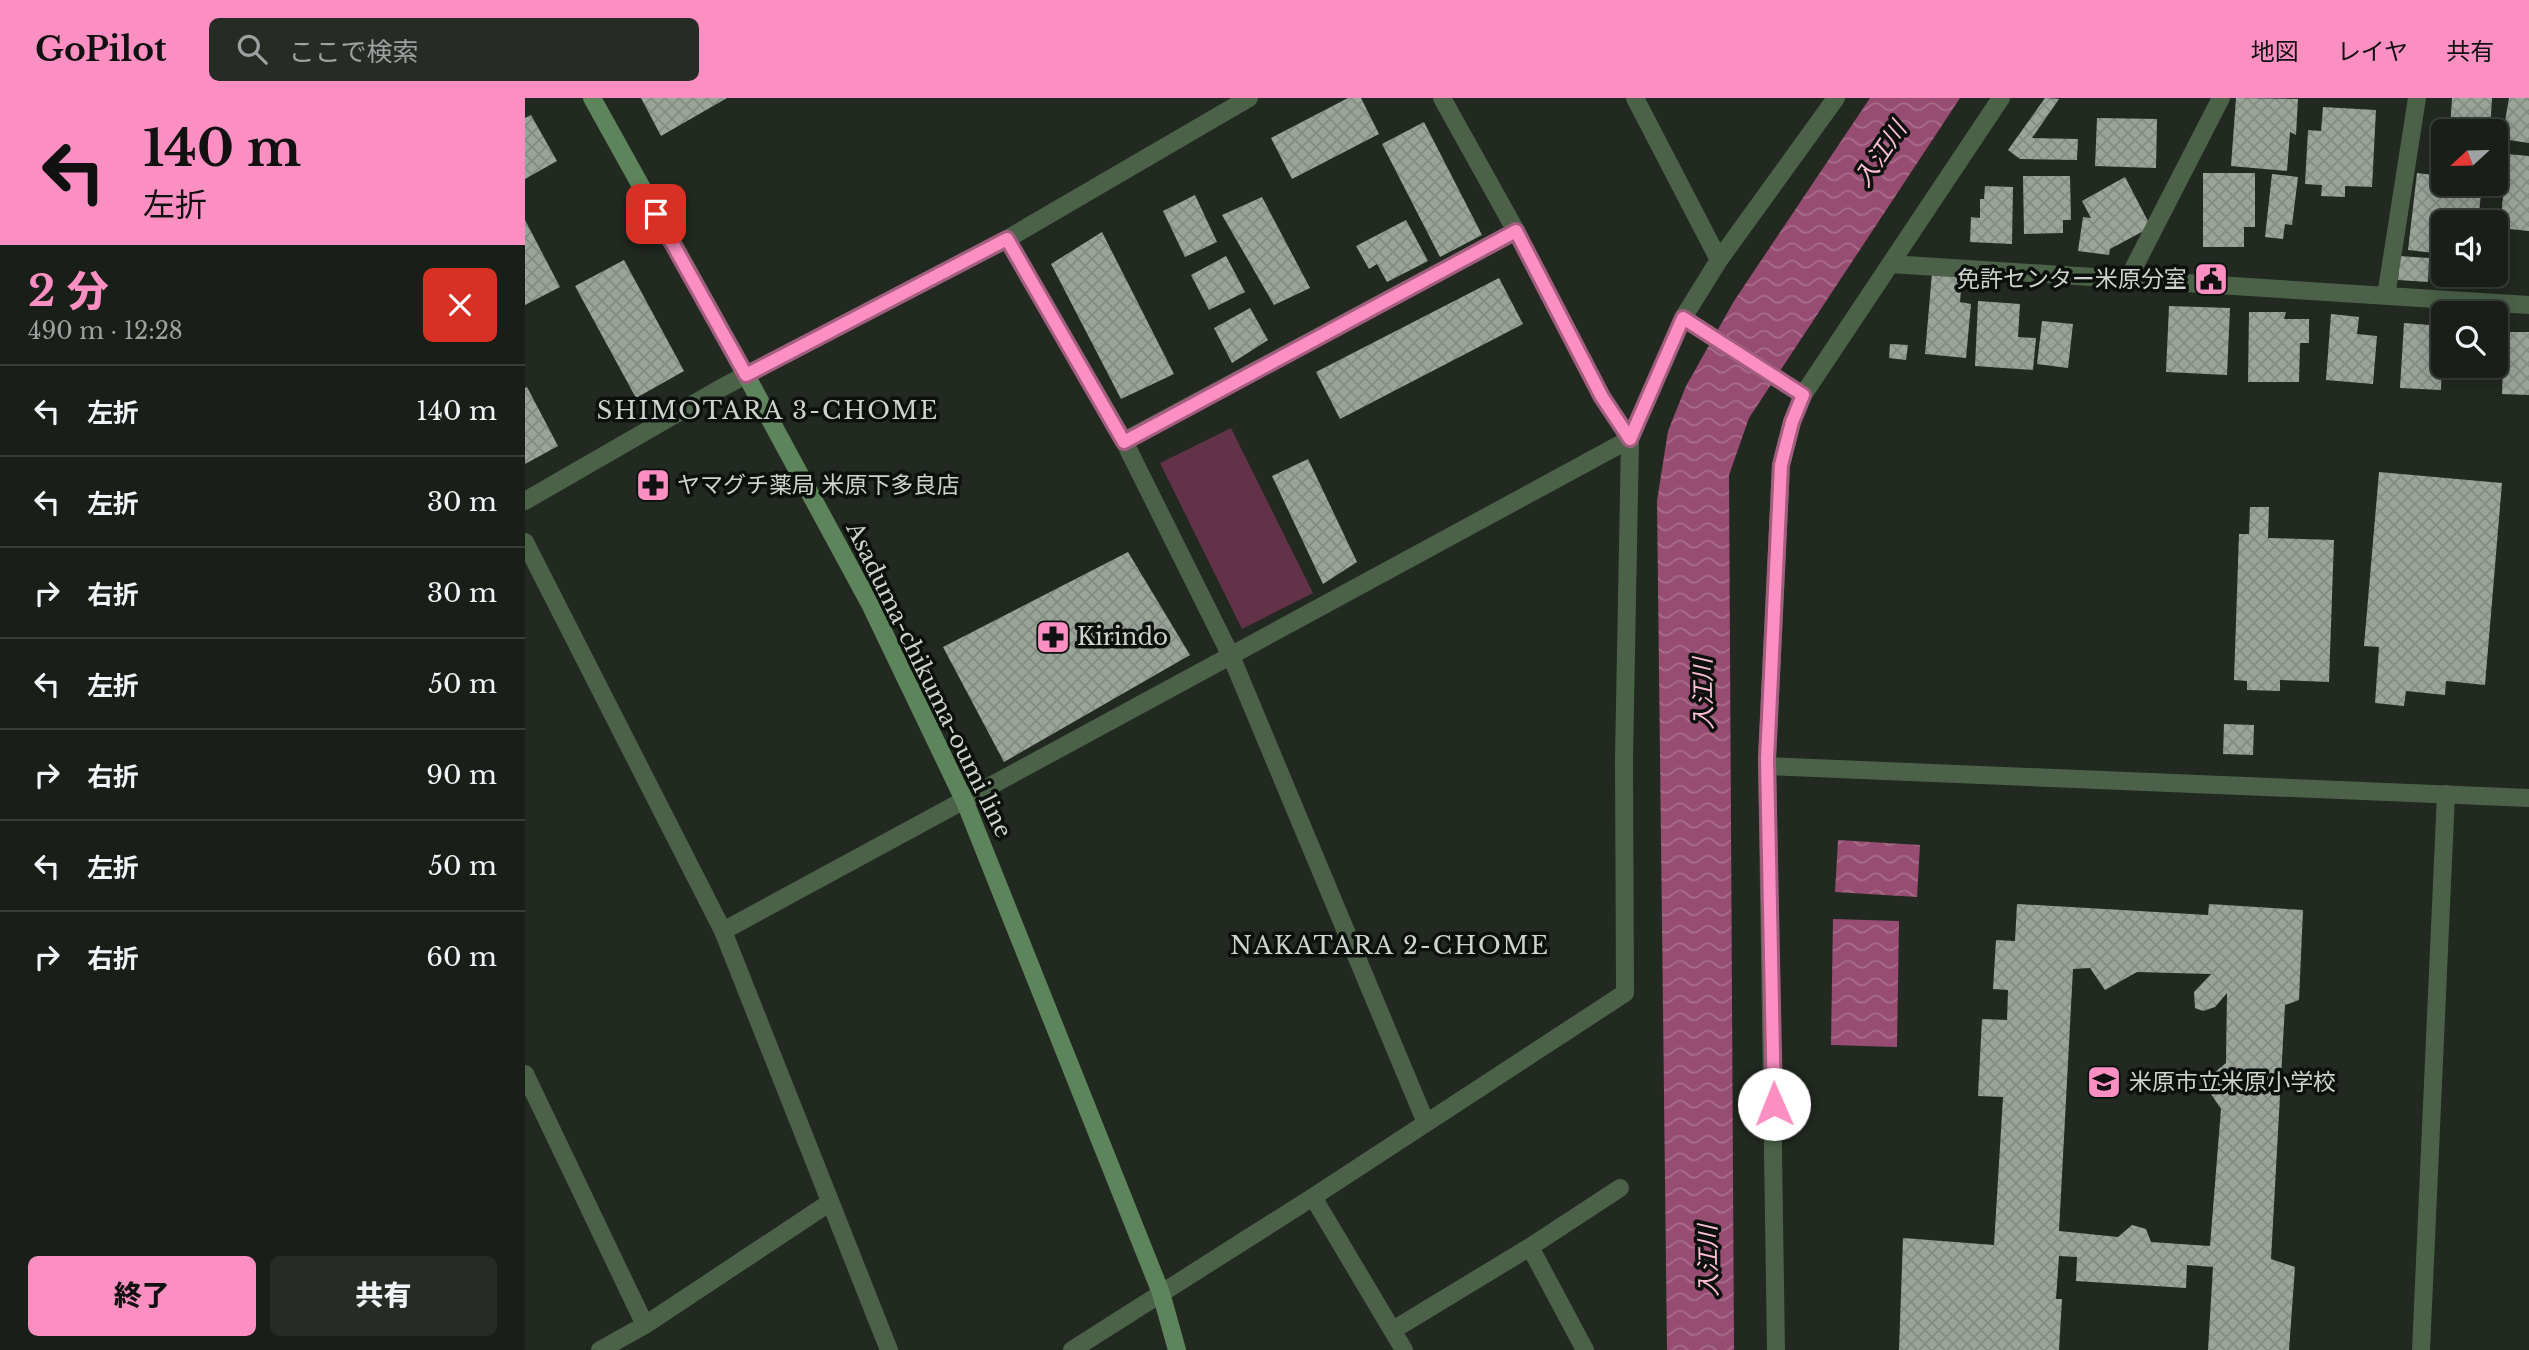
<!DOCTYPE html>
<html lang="ja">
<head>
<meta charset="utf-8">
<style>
  :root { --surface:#191f18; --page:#262c25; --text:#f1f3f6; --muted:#9fa2a2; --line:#373d37; --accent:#fc8fc2 }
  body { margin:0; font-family:"Libre Baskerville","Noto Sans JP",serif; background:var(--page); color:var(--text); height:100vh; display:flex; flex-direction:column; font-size:26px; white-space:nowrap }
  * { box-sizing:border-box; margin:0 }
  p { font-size:23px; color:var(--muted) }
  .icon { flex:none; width:38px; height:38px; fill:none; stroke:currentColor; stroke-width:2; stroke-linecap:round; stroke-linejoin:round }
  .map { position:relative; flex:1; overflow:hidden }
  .sheet { display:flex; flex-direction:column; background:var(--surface); width:525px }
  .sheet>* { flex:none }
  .hud { background:#fc8fc2; color:#111; overflow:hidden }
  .needle { width:46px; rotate:248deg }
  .tools { position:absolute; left:1906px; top:21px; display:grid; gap:14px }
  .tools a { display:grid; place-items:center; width:77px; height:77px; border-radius:10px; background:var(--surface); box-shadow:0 4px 18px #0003,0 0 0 2px var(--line); font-size:35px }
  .pin { position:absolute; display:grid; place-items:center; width:60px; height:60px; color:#fff; margin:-30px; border-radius:14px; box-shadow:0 4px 10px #0006 }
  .me { position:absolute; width:77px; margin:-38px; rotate:359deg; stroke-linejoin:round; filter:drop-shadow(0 0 5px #0008) }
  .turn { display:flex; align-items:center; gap:24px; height:147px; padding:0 28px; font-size:32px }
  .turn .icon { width:91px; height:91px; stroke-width:2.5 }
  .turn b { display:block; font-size:49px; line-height:60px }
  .round { display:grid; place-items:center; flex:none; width:74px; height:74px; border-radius:10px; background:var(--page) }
  .headline { display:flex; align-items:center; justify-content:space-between; height:119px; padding:0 28px }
  h1 { font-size:42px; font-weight:800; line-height:52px; color:var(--accent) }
  .primary-button { display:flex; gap:14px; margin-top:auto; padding:14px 28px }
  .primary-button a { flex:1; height:80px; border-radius:10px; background:var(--accent); color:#111; font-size:28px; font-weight:800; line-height:80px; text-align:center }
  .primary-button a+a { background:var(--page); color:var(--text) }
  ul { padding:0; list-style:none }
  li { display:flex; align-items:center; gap:21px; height:91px; padding:0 28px; border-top:2px solid var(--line) }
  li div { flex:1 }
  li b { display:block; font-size:26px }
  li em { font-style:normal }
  header { display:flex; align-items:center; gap:42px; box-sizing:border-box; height:98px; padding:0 35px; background:var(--accent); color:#111 }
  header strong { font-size:33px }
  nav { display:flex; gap:38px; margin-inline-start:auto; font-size:24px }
  .search { width:490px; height:63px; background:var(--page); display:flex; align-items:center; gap:18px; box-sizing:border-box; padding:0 24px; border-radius:10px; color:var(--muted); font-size:26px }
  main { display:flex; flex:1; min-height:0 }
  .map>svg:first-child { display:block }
  .green { fill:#623249 }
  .water { fill:url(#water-waves) }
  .building { fill:url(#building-cross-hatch); fill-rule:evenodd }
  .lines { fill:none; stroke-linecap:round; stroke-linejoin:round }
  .minor { stroke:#4b6249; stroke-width:18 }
  .tertiary { stroke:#4b6249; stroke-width:18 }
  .secondary { stroke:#5e845c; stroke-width:18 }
  .route-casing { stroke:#a45d7e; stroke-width:18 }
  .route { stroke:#fc8fc2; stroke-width:12 }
  .labels { text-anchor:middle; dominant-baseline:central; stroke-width:7; stroke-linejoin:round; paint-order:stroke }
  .poi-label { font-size:23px; fill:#cdd3cd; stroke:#0d110d; text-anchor:start }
  .street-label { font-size:23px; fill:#cdd3cd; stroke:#0d110d }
  .water-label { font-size:24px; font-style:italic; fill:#fdbcd8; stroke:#0d110d }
  .neighbourhood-label { font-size:24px; letter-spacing:2px; fill:#cdd3cd; stroke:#0d110d }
</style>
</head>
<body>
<header>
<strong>GoPilot</strong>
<div class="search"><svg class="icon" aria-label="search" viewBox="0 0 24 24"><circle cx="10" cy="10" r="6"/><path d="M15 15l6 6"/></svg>ここで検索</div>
<nav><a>地図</a><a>レイヤ</a><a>共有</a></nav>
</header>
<main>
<section class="sheet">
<div class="hud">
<div class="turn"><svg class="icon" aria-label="left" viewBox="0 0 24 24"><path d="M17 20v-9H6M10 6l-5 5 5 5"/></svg><div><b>140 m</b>左折</div></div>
</div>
<div class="headline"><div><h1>2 分</h1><p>490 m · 12:28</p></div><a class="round" style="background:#d93025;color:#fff"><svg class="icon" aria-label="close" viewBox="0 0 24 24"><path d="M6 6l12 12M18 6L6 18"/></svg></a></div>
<ul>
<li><svg class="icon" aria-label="left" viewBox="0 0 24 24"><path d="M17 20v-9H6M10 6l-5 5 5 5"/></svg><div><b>左折</b></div><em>140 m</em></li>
<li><svg class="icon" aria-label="left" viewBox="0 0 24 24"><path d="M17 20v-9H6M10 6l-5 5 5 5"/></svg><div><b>左折</b></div><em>30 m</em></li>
<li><svg class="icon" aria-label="right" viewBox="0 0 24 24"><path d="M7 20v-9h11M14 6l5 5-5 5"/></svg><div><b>右折</b></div><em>30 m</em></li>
<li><svg class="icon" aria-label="left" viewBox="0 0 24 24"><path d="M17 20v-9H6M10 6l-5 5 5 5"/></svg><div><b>左折</b></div><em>50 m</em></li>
<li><svg class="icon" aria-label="right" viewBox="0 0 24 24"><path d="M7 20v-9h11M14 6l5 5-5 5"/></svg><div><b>右折</b></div><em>90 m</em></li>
<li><svg class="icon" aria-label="left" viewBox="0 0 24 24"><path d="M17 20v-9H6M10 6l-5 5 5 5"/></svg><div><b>左折</b></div><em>50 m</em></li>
<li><svg class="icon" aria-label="right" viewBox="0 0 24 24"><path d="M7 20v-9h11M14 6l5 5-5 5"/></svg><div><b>右折</b></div><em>60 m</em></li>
</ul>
<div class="primary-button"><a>終了</a><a>共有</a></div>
</section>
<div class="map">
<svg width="2004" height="1252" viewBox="0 0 2004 1252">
  <defs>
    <pattern id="water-waves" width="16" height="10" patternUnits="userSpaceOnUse" patternTransform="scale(1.75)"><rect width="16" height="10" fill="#974c71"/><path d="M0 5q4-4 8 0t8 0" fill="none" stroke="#a96d8a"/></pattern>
    <pattern id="building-cross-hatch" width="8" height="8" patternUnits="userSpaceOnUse" patternTransform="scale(1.75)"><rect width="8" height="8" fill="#9aa499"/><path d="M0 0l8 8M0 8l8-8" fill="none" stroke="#838b82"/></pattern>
  </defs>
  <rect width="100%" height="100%" fill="#212920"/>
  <!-- green -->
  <path class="green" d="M706 330 788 495 717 531 635 365Z"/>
  <!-- water -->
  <path class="water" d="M1345 0H1435L1224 320 1204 377 1209 1252H1142L1132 403 1143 333 1161 288 1209 203Z
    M1313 742 1395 747 1392 799 1310 794Z
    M1308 821 1374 823 1372 949 1306 947Z"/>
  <!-- building -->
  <path class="building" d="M116 0H202L136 38Z
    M823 0H836L854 36 767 81 746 40Z
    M1520 0 1534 1 1507 40 1553 41 1552 62 1495 61 1483 52Z
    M1711 0 1773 1 1771 37 1765 34 1762 73 1706 68Z
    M1927 0H1967L1965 33H1925Z
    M1984 0H2004V45L1977 41Z
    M1798 9 1851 12 1847 89 1820 88V99L1796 98 1797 87 1780 86 1783 32 1796 33Z
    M6 17 32 63 0 81V20Z
    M1572 20 1632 21 1631 70 1570 68Z
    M899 24 957 137 915 159 857 46Z
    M1982 56 2004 58V133L1975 130Z
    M1678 75H1730V129H1719V149H1678Z
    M1892 75 1918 78V86H1957L1953 124H1918V156L1883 152Z
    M1747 76 1773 79 1767 127 1760 126 1758 141 1740 139Z
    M1498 78H1545L1546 122H1538V135L1499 136Z
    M1600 79 1626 129 1585 151 1584 157 1553 153 1558 119 1566 120 1557 103Z
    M1460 88 1488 89 1487 146 1445 144 1446 119 1455 120V101H1459Z
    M670 97 692 144 660 159 638 113Z
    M737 99 785 190 749 207 697 117Z
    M0 122 35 189 0 207Z
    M881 122 903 163 862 184 852 166 844 171 831 148Z
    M577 134 649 276 596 301 526 166Z
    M701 158 720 194 684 212 666 177Z
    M1875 158 1904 160 1903 184 1873 182Z
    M99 162 159 273 111 300 50 188Z
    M1407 175 1437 178 1435 204 1446 206 1441 260 1400 256Z
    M974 180 998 226 815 321 791 274Z
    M1453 203 1495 206 1493 239 1511 240 1508 272 1450 268Z
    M1644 208 1705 210 1702 277 1641 274Z
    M725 210 743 242 707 265 689 230Z
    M1724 214H1761L1759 221H1784V245H1775L1774 284H1723Z
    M1806 216 1834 219 1832 236 1852 238 1848 286 1801 282Z
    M1517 223 1548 226 1543 270 1512 266Z
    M1879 225 1918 228 1916 292 1875 290Z
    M1979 234H2004V297L1977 296Z
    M1365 246 1383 247 1381 262 1364 260Z
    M2 289 33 348 0 366V290Z
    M783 361 832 464 798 486 747 378Z
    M1854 374 1977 385 1960 587 1921 583 1920 597 1881 593 1879 608 1850 605 1854 549 1839 548Z
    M1725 409H1744L1743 440 1809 442 1804 584 1755 582V593L1722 592V583L1709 582 1714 436H1724Z
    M603 454 665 557 479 664 418 549Z
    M1699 626 1729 627 1728 657 1698 656Z
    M1492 806 1683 817 1684 806 1778 812 1774 902 1760 907 1746 1161 1770 1169 1764 1252H1683L1688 1169 1662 1167 1661 1190 1551 1183 1552 1159 1534 1158 1531 1201H1537L1534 1252H1374L1378 1140 1469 1147 1478 999 1453 998 1457 921 1482 922 1483 892 1468 891 1471 842 1490 843ZM1565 870 1580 892 1612 874 1686 876 1669 894 1670 910 1678 913 1690 909 1702 895 1701 965 1678 984 1696 1011 1685 1148 1626 1144 1621 1131 1607 1127 1593 1139 1534 1133 1548 871Z"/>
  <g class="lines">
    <!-- minor -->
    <path class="minor" d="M1110 0 1194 162
      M482 141 599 343 706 558 901 1025
      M1365 166 2004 207
      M1603 181 1696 0
      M1861 198 1892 0
      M1158 220 1278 297 1267 324 1256 367 1242 661 1251 1252
      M1278 297 1476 0
      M599 343 991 133
      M0 403 196 290 482 141 724 0
      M0 444 198 833 364 1252
      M1242 668 2004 700
      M198 833 1105 341 1077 299 991 133 917 0
      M0 976 120 1227
      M788 1099 879 1252
      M1005 1149 1095 1090
      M868 1232 1005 1149 1060 1252
      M75 1252 120 1227 304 1105
      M547 1252 788 1099 1100 895 1099 660 1105 341 1158 220 1194 162 1311 0"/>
    <!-- tertiary -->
    <path class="tertiary" d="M1896 1252 1921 696"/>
    <!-- secondary -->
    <path class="secondary" d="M67 0 221 277 346 508 440 704 636 1195 652 1252"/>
  </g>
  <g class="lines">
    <!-- route casing -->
    <g class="route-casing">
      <path id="route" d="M131 116 221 277 482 141 599 344 991 133 1077 299 1105 341 1158 220 1278 297 1267 324 1256 367 1242 661 1249 1006"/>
    </g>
    <!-- route -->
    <use href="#route" class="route"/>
  </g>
  <!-- icons -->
  <defs>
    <g id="civic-square" transform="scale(1.75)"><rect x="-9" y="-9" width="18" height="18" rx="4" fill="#fc8fc2" stroke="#0d110d"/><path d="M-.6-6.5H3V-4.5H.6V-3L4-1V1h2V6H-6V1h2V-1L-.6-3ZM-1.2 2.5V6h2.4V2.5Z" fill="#111"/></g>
    <g id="pharmacy-square" transform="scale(1.75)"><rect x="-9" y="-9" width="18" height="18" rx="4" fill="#fc8fc2" stroke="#0d110d"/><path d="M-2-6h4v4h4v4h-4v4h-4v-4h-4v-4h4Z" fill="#111"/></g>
    <g id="school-square" transform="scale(1.75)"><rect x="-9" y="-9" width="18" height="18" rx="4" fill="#fc8fc2" stroke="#0d110d"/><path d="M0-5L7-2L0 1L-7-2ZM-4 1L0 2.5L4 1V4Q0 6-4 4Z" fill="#111"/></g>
  </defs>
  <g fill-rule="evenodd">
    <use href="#civic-square" x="1686" y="181"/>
    <use href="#pharmacy-square" x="128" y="387"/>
    <use href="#pharmacy-square" x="528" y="539"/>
    <use href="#school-square" x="1579" y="984"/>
  </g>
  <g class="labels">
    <!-- poi labels -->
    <g class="poi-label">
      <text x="1662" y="181" text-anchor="end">免許センター米原分室</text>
      <text x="152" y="387">ヤマグチ薬局 米原下多良店</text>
      <text x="552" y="539">Kirindo</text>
      <text x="1604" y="984">米原市立米原小学校</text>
    </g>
    <!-- street labels -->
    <g class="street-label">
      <text transform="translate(404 582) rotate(64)">Asaduma-chikuma-oumi line</text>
    </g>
    <!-- water labels -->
    <g class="water-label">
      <text transform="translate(1355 56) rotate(-56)">入江川</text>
      <text transform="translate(1178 596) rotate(-91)">入江川</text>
      <text transform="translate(1183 1163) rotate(-91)">入江川</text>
    </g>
    <!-- neighbourhood labels -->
    <g class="neighbourhood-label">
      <text x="243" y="312">SHIMOTARA 3-CHOME</text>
      <text x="865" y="847">NAKATARA 2-CHOME</text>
    </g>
  </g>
</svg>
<div class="tools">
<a><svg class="needle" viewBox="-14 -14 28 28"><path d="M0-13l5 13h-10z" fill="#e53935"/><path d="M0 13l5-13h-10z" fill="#9fa2a2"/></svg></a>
<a><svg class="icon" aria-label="sound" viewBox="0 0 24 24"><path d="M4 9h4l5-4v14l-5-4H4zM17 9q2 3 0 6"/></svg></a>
<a><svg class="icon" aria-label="search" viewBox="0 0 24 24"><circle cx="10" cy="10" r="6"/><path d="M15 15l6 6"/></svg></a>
</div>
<div class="pin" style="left:131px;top:116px;background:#d93025"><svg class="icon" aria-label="arrive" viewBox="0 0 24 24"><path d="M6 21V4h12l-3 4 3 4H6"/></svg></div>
<svg class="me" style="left:1249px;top:1006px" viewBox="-20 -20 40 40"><circle r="19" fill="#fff"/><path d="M0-13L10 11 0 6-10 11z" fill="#fc8fc2"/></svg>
</div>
</main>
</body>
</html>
